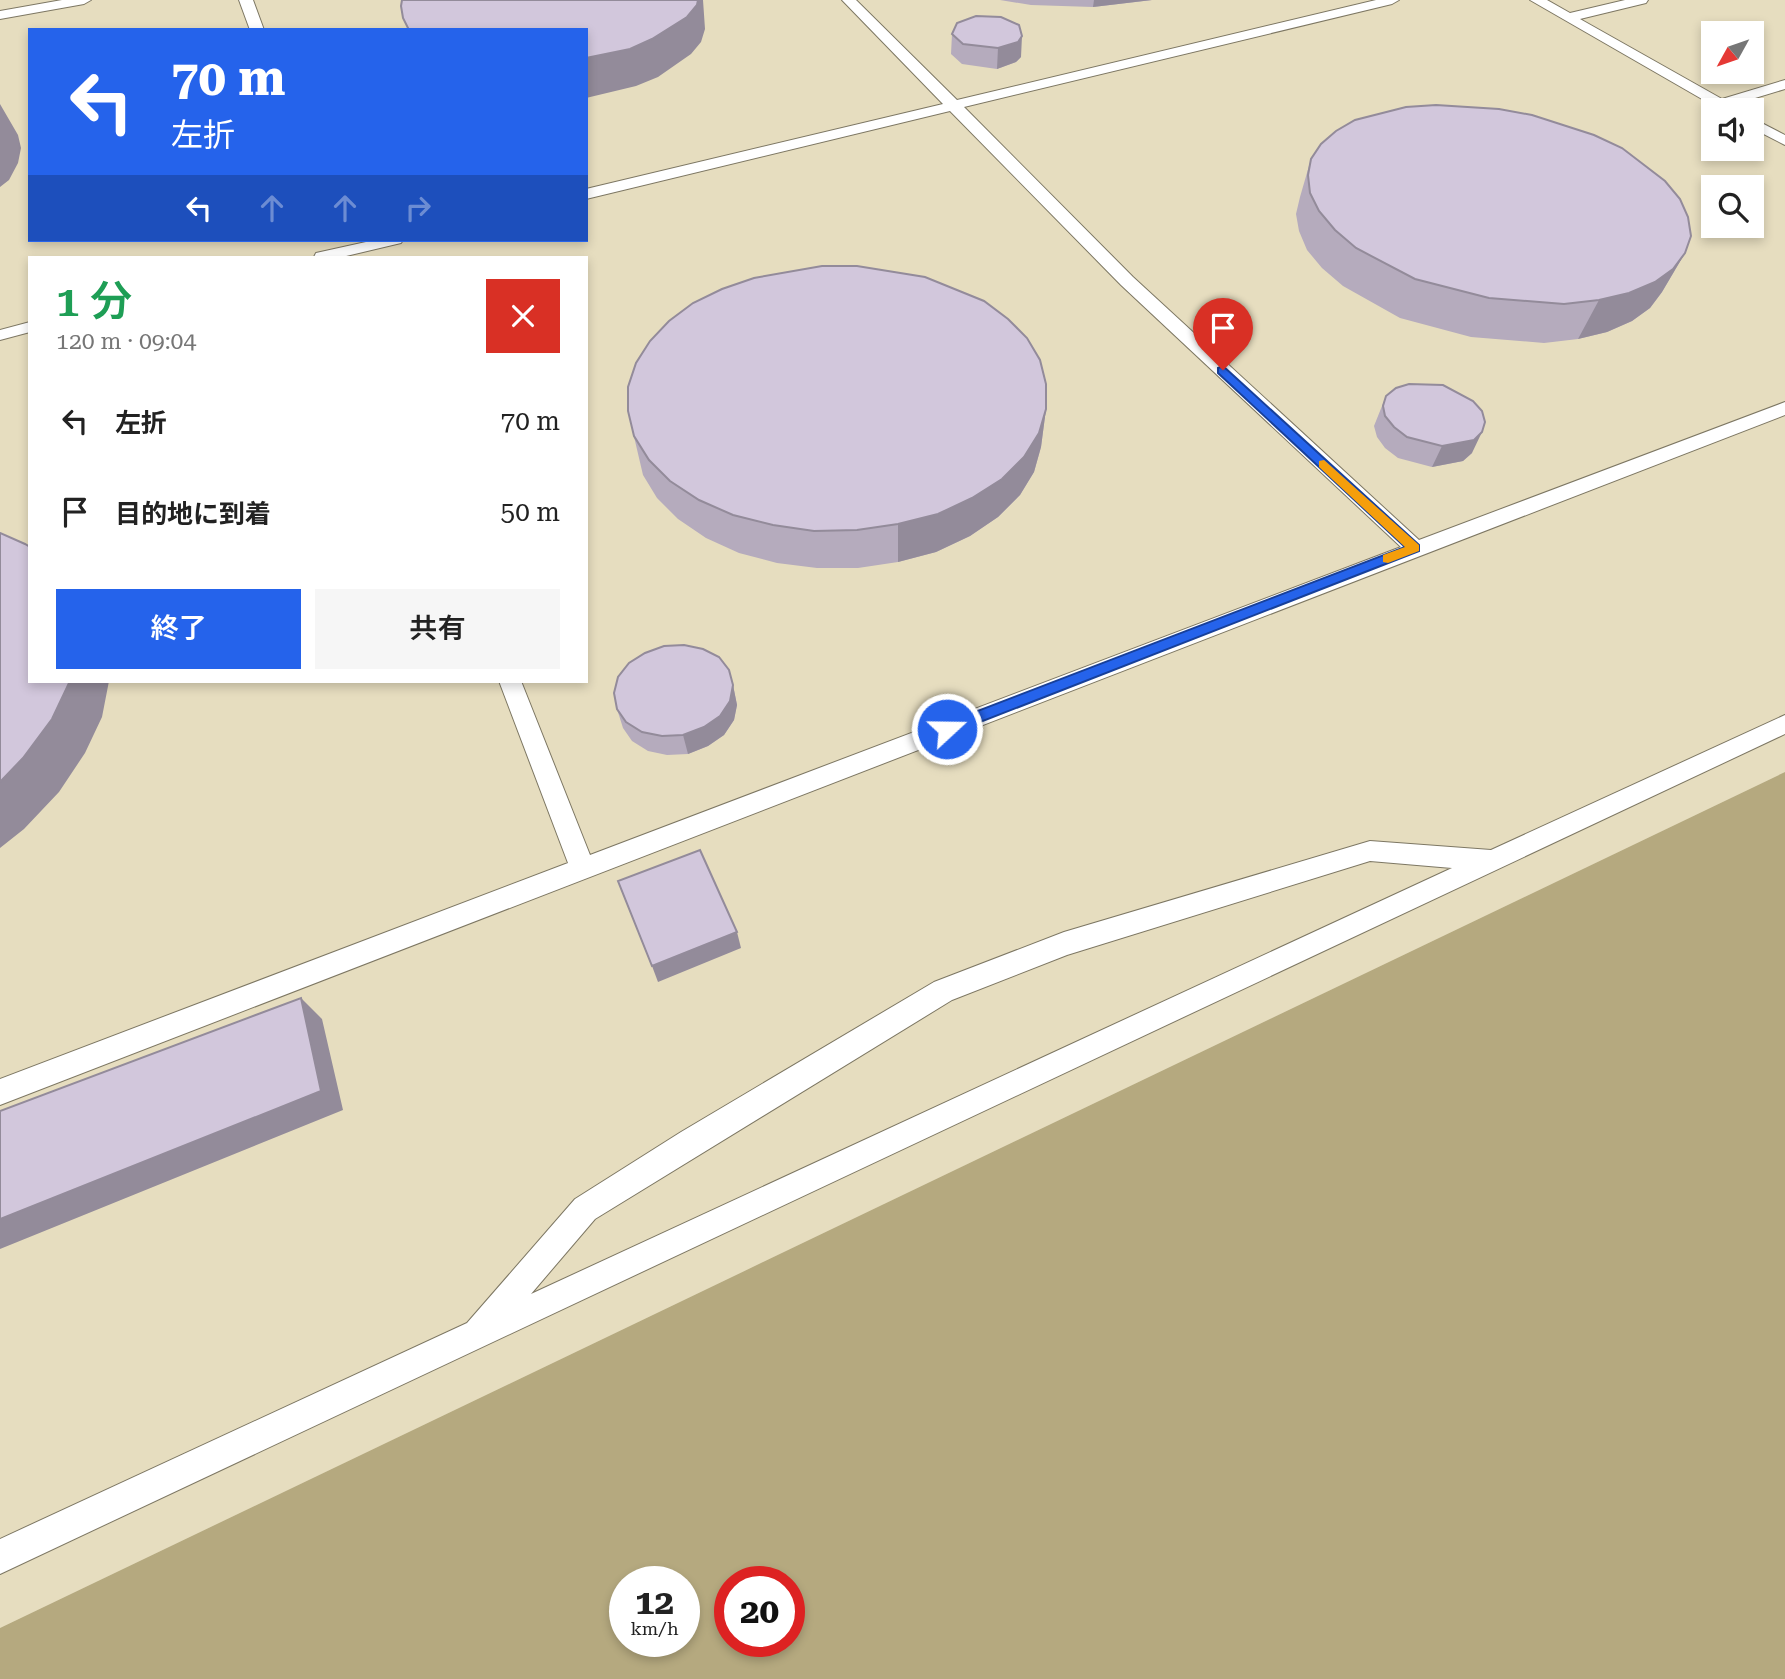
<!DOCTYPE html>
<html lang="ja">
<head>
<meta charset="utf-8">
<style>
  :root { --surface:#fff; --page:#f6f6f6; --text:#222; --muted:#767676; --accent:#2563eb }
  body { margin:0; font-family:"Roboto Serif","Noto Sans JP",serif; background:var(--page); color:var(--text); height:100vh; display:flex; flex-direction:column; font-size:26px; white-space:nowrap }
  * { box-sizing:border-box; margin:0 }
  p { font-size:23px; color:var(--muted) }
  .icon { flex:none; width:38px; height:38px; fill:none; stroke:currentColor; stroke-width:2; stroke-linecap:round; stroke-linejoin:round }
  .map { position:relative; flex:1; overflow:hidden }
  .side { position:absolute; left:28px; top:256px; width:560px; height:427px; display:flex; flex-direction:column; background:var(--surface); border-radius:0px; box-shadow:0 4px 10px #0003 }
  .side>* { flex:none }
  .guide { position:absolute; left:28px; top:28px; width:560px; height:214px; border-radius:0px; box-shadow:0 4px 10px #0003; background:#2563eb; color:#fff; overflow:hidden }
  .needle { width:46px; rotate:230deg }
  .tools { position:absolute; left:1701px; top:21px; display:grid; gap:14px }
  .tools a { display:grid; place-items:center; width:63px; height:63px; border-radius:0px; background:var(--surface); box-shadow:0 4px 10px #0003; font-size:35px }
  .speed { position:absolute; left:609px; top:1566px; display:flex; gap:14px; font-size:35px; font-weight:700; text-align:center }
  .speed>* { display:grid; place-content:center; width:91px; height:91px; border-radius:50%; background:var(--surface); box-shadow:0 4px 10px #0003; line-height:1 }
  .speed small { font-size:18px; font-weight:400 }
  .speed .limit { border:10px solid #d22; background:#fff; color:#111 }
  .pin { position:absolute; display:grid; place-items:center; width:60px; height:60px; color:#fff; margin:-72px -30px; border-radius:50% 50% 50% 0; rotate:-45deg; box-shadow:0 0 7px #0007 }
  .pin .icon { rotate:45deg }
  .me { position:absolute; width:77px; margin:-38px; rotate:69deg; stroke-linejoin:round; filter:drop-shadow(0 0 5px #0008) }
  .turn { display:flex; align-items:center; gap:24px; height:147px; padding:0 28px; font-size:32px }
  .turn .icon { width:91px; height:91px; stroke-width:2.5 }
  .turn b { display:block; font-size:49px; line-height:60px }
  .lanes { display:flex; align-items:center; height:66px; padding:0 28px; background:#0003; justify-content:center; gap:35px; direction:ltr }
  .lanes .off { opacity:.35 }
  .round { display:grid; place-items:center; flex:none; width:74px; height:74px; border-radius:0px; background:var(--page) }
  .summary { display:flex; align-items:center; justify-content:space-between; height:119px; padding:0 28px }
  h1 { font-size:42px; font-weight:600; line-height:52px; color:#1e9e55 }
  .button { display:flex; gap:14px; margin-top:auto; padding:14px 28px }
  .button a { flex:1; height:80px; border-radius:0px; background:var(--accent); color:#fff; font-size:28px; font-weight:600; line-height:80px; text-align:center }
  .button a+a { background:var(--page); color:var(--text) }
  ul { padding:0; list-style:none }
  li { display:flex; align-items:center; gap:21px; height:91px; padding:0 28px }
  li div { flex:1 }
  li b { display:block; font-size:26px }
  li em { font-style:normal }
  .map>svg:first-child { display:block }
  .built { fill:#e6ddbf; fill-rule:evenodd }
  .water { fill:#b5a97f; fill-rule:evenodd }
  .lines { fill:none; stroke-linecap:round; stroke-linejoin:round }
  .service-casing { stroke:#7d7763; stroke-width:2 }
  .service { fill:#fff; fill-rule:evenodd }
  .wall { fill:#b5abbd }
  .shaded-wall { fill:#938b9a }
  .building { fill:#d2c7dc; stroke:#938b9a; stroke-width:2 }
  .route { fill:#2563eb; stroke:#184099; stroke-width:2 }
  .slow { fill:#f59e0b }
</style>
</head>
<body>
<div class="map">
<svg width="1785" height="1679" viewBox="0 0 1785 1679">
  <rect width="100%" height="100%" fill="#ede7d0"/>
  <!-- built -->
  <path class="built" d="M0 0H1785V772L0 1628ZM30 30H586V240H30ZM1713 33H1752V72H1713ZM1713 110H1752V149H1713ZM1713 187H1752V226H1713ZM30 257H586V681H30Z"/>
  <!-- water -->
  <path class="water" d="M1785 772V1679H0V1628ZM625 1582H684V1642H625ZM730 1582H789V1642H730Z"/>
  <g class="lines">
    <!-- service casing -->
    <g class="service-casing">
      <path id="service" d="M62 0H91L84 4 0 19V11Z
        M239 0H253L264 30H250Z
        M842 0H856L957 100 1376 0H1399L1392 4 964 107 1133 277 1419 540 1785 402V415L0 1105V1079L568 863 499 681H521L590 855 1401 547 1121 285 950 111 586 199V189L943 104Z
        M1530 0H1547L1570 13 1625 0H1648L1646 3 1580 19 1722 99 1785 80V89L1732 105 1738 110H1721Z
        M1752 118 1785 135V145L1752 128Z
        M375 240H403L401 243 342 257H314L316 253Z
        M30 322V332L0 340V330Z
        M1785 715V734L0 1574V1539L467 1323 575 1199 681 1132 934 982 1064 932 1370 841 1491 850ZM1370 861 1452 868 531 1294 595 1219 952 1000 1067 955Z"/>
    </g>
    <!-- service -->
    <use href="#service" class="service"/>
  </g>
  <!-- wall -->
  <path class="wall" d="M1000 0H1152L1093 7 1031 5Z
    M957 23 1021 57 1016 62 997 69 962 64 951 54 952 34Z
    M1311 159 1685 253 1662 292 1650 308 1632 321 1607 332 1578 339 1544 343 1471 337 1400 318 1343 286 1322 268 1307 250 1299 231 1296 214 1300 197Z
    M1386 396 1472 453 1463 461 1432 467 1398 458 1385 448 1377 437 1374 426Z
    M1046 409 1041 447 1034 472 1020 495 998 517 970 536 936 552 898 562 858 568H817L777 563 739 553 706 538 678 519 657 498 643 475 628 411Z
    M733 685 737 705 734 720 724 735 708 746 688 754 667 755 648 751 632 741 623 728 617 709Z"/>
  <!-- shaded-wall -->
  <path class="shaded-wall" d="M698 0H703L705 29 701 42 691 54 658 77 636 86 586 98V58Z
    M1094 0H1152L1093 7Z
    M1022 36 1021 57 1016 62 997 69 998 48Z
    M0 104 18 135 21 148 18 163 9 180 0 187Z
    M1685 253 1662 292 1650 308 1632 321 1607 332 1578 339 1599 300Z
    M1046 409 1041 447 1034 472 1020 495 998 517 970 536 936 552 898 562V524Z
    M1482 432 1472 453 1463 461 1432 467 1442 446Z
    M70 681H109L102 717 85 753 59 792 24 829 0 848V782Z
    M733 685 737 705 734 720 724 735 708 746 688 754 683 735Z
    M737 932 741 948 658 982 652 966Z
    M301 998 322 1019 343 1110 0 1249V1219Z"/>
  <!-- building -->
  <path class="building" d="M402 0H698L697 5 687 17 652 39 630 49 586 58V30H409L403 18 401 6Z
    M976 16 1001 17 1019 25 1022 36 1018 42 998 48 963 44 952 34 957 23Z
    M1436 105 1499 109 1532 115 1594 135 1622 148 1665 181 1680 199 1688 217 1691 236 1685 253 1673 269 1655 282 1629 293 1599 300 1564 304 1489 298 1415 279 1356 248 1335 230 1319 211 1310 193 1308 175 1311 159 1321 144 1336 131 1355 120 1406 107Z
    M822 266H857L925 277 984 301 1008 319 1027 338 1040 360 1046 384V409L1039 433 1024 457 1002 479 972 498 938 514 898 524 857 530 814 531 773 525 733 515 699 500 670 481 649 460 634 436 628 411V387L636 363 650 341 669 321 693 303 722 289 754 278Z
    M1409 384 1443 385 1473 401 1482 411 1485 422 1482 432 1474 440 1442 446 1407 437 1394 427 1385 416 1383 406 1386 396 1396 388Z
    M0 533 25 544 30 547V681H70L52 719 23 758 0 782Z
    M684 645 703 649 719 657 729 670 733 685 730 701 720 716 704 727 683 735 662 736 642 732 626 722 617 709 614 693 618 677 629 663 645 653 664 646Z
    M700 850 737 932 652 966 618 881Z
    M301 998 321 1091 0 1219V1111Z"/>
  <!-- route -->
  <path class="route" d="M1223 366 1419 545V551L952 733H941L939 729 941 725 1405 547 1218 373V368Z"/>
  <!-- slow -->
  <path class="slow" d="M1324 460 1419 545V551L1388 563 1383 562V555L1405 547 1319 467V461Z"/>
</svg>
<div class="tools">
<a><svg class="needle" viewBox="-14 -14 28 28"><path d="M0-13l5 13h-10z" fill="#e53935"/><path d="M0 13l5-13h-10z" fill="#767676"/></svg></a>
<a><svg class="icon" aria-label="sound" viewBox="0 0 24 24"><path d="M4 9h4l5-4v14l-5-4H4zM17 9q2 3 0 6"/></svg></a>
<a><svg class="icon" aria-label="search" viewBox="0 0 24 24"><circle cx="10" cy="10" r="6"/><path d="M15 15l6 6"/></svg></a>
</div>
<div class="speed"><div>12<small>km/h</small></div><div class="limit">20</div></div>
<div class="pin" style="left:1223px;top:370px;background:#d93025"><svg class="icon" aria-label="arrive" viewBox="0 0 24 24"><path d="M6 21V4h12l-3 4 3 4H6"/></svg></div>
<svg class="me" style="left:947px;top:729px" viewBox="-20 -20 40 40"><circle r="17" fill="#2563eb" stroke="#fff" stroke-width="3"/><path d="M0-11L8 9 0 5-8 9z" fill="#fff"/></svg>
<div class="guide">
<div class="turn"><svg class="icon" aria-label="left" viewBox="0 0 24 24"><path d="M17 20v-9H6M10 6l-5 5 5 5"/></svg><div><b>70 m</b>左折</div></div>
<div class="lanes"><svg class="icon" aria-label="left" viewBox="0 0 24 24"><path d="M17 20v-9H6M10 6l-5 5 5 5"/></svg><svg class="icon off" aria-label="ahead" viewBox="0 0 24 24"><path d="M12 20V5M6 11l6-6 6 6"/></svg><svg class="icon off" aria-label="ahead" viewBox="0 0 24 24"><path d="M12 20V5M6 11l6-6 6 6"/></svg><svg class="icon off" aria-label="right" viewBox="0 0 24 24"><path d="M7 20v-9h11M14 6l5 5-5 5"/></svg></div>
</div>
<section class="side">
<div class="summary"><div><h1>1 分</h1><p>120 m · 09:04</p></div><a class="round" style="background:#d93025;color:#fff"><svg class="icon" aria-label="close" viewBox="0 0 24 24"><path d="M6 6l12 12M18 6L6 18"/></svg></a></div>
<ul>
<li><svg class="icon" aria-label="left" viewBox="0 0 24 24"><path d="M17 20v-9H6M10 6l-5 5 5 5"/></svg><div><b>左折</b></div><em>70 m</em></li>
<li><svg class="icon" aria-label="arrive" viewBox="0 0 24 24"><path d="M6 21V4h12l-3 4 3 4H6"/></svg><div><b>目的地に到着</b></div><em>50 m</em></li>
</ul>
<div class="button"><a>終了</a><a>共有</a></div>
</section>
</div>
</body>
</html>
